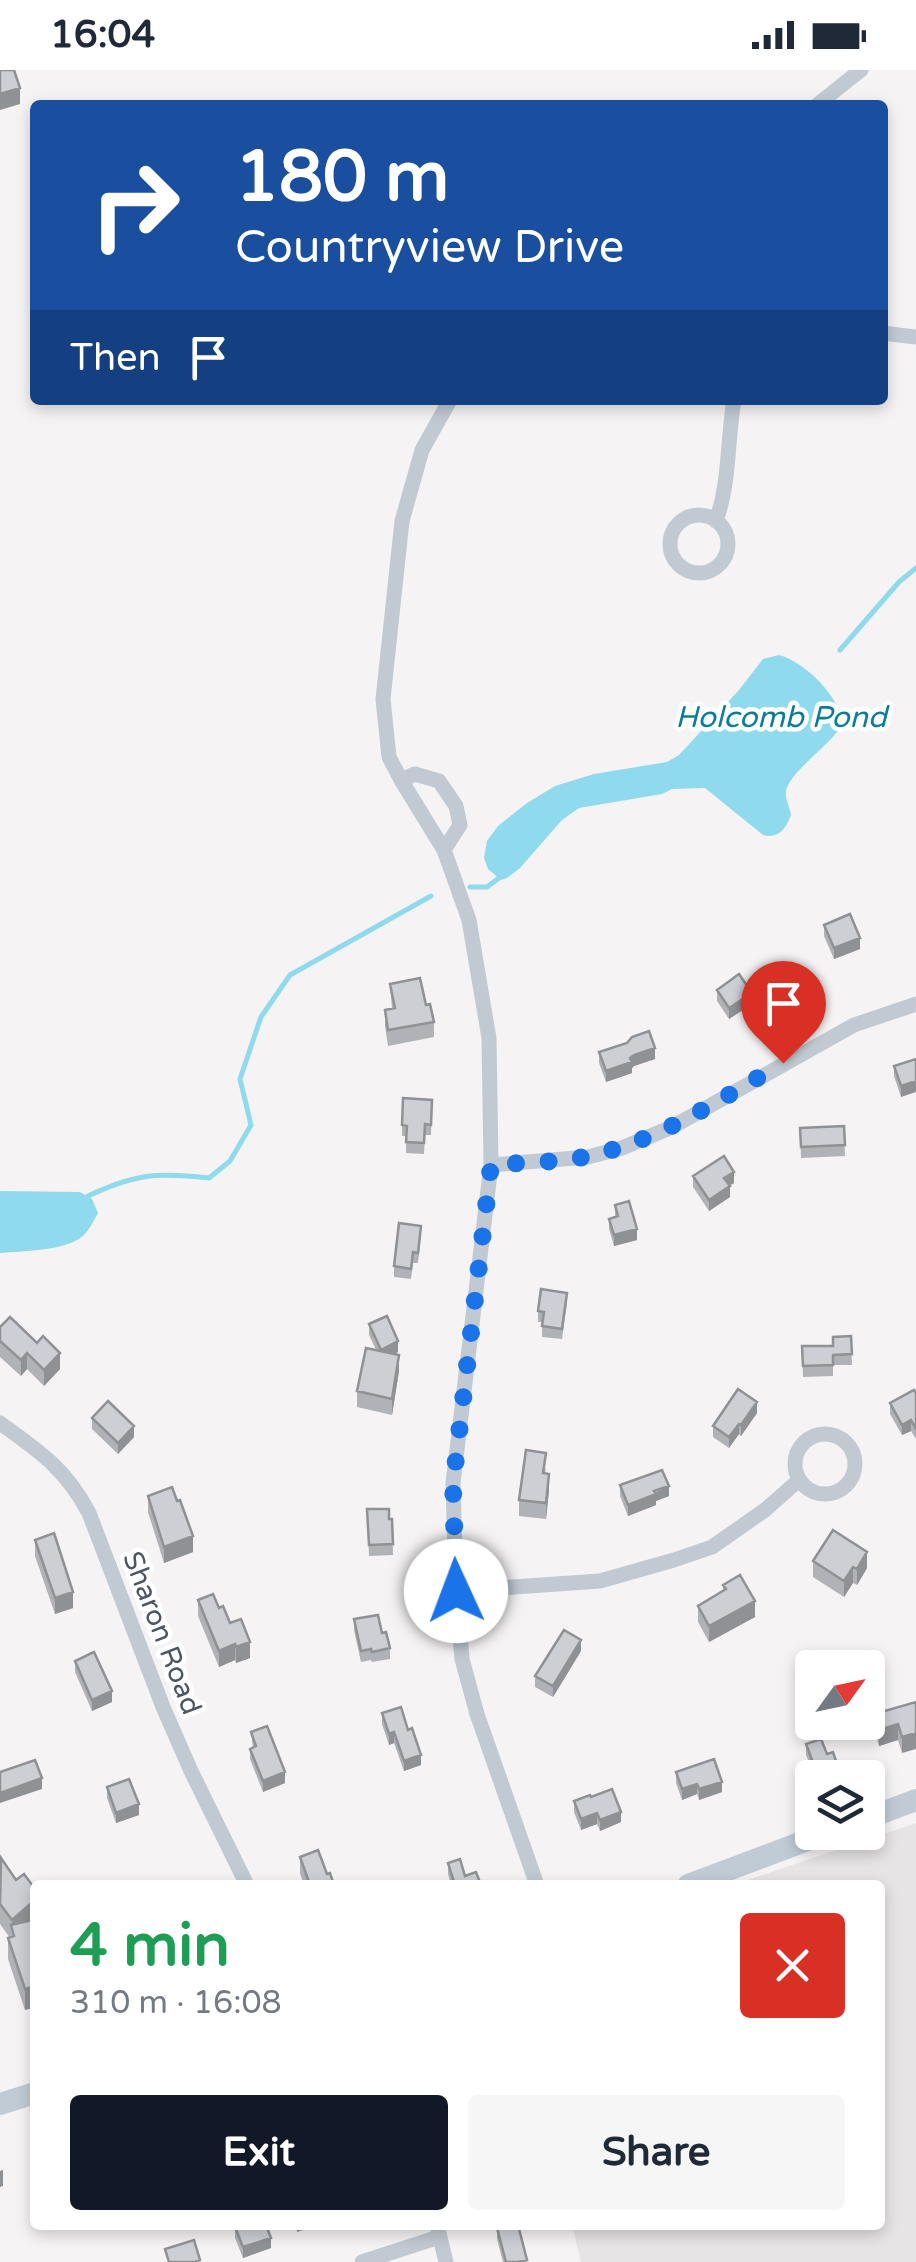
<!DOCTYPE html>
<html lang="en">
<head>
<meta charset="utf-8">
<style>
  :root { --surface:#fff; --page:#f6f6f7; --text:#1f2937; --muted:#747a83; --accent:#111827 }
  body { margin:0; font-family:"Varela Round",sans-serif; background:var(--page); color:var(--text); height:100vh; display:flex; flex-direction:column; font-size:38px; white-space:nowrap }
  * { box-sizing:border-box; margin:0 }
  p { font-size:32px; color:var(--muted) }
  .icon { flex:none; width:55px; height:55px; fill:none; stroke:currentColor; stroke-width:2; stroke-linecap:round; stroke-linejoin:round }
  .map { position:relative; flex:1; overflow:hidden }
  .panel { position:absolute; left:30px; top:1810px; width:855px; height:350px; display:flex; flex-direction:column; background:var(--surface); border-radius:10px; box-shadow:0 5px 15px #0003 }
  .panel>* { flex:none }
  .guide { position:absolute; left:30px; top:30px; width:858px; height:305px; border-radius:10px; box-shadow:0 5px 15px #0003; background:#1a4fa0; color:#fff; overflow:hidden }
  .needle { width:65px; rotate:57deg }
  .fabs { position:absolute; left:795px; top:1580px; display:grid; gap:20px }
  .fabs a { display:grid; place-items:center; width:90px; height:90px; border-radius:10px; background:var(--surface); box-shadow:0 5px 15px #0003; font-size:50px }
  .pin { position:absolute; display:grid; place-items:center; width:85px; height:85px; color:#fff; margin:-102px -42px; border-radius:50% 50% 50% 0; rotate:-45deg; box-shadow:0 0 10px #0007 }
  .pin .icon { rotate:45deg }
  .me { position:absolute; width:110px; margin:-55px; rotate:358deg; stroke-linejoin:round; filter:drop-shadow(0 0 8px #0008) }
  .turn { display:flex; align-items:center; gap:35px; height:210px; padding:0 40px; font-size:45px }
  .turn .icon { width:130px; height:130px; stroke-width:2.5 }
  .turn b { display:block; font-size:70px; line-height:85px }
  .then { display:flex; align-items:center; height:95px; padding:0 40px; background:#0003; gap:20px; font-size:38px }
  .round { display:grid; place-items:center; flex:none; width:105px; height:105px; border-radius:10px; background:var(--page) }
  .overview { display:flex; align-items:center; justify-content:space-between; height:170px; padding:0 40px }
  h1 { font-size:60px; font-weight:700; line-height:75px; color:#1e9e55 }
  .primary-button { display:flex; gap:20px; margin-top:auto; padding:20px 40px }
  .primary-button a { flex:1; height:115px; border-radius:10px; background:var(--accent); color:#fff; font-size:40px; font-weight:700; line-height:115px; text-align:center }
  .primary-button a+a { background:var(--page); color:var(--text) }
  .status { display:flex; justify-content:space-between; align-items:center; height:70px; padding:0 50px; background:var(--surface); direction:ltr }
  .status svg { height:28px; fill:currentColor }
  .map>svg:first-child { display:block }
  .education { fill:#e6e4e5 }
  .water { fill:#90daee }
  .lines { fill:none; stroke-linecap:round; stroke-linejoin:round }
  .stream { stroke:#90daee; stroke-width:5 }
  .street { stroke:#c1cad2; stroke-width:15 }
  .secondary { stroke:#c1cbd6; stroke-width:22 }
  .wall { fill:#b0b2b7 }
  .shaded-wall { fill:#909195 }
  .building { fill:#cdcfd5; stroke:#909195; stroke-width:2.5 }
  .route { stroke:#1a73e8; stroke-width:18; stroke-dasharray:0 32.4 }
  .labels { text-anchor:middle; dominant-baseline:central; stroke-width:9; stroke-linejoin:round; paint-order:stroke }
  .street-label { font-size:28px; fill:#4a5661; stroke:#fff }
  .water-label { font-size:30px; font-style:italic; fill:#0c7c9b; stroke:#fff }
</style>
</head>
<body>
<div class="status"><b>16:04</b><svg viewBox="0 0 49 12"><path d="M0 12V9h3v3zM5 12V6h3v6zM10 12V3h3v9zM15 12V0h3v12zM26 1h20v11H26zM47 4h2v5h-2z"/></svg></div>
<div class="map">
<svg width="916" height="2192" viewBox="0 0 916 2192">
  <rect width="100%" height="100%" fill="#f5f3f3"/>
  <!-- education -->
  <path class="education" d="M916 1753V2192H581L572 2155H880V1815H733Z"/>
  <!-- water -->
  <path class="water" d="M779 585C805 592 839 626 843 653 832 675 788 702 786 722 785 729 790 738 791 745 786 759 778 769 763 765L705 718 672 719 662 724 579 738 562 750 520 798 507 808 501 810 488 799 484 788 487 771 498 756 527 733 555 716 594 704 667 692 679 685 739 620 763 589Z
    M0 1121 80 1122 92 1129 98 1143C93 1152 88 1163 79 1169 59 1181 23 1181 0 1183Z"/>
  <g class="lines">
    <!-- stream -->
    <path class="stream" d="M840 580 899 512 916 498
      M470 817H487L503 805
      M84 1128C133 1104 156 1102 209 1108L230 1091 251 1055 240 1009 261 947 290 905 431 826"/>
    <!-- street -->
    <path class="street" d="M817 35 861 0
      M882 263 916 267
      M670 474a29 29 0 1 1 58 0a29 29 0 1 1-58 0Z
      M716 451C730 412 727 371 734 330
      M401 710 444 780 469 850 489 968 491 1095 453 1413 456 1521 462 1589 477 1644 537 1815
      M444 780 460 755 456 736 439 711 415 704 401 710 389 687 383 629 402 451 422 380 450 330
      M491 1095 588 1087 622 1078 672 1057 854 955 916 934
      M0 1353C40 1382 65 1398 89 1443L163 1637 191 1701 247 1815
      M795 1394a30 30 0 1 1 60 0a30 30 0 1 1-60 0Z
      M456 1521 600 1511 674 1490 712 1477 765 1440 799 1410
      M437 2155 446 2192
      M362 2192 439 2167"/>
    <!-- secondary -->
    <path class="secondary" d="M868 1748 916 1730
      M688 1815 829 1762
      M0 2034 35 2023"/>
  </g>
  <!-- wall -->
  <path class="wall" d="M824 855 860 879 834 889 824 866Z
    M390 914 426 935 434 952V967L388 976 385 956V940L392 939Z
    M717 920 752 934 729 949 717 931Z
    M627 973 655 989 634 996 632 998V1003L606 1012 599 993V982Z
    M916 989 901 1027 894 1006V996Z
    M432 1030 431 1065H425L424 1084 406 1083V1066H402V1055Z
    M844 1056 845 1086 801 1088 800 1058Z
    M693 1106 734 1113 729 1116 730 1127 709 1141 693 1117Z
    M615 1135 637 1170 614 1176 609 1159V1149L615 1147Z
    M421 1166 418 1193H413L411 1209 394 1207V1196Z
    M567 1233 562 1269 542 1267V1252H538V1241Z
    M369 1254 398 1282 395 1284 399 1301 392 1345 357 1337V1321L376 1280 369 1265Z
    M0 1257 60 1299 44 1316 27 1299 21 1306 0 1287Z
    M851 1266 852 1295H833V1306L803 1307 802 1276H833Z
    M916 1323V1369L911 1361 902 1365 890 1344V1333Z
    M757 1343 741 1366 739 1364 729 1378 713 1367V1356Z
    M92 1348 134 1367 118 1384 92 1359Z
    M546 1398 545 1403 549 1420 546 1449 519 1446V1430Z
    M620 1415 669 1426 656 1431V1435L628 1446 620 1426Z
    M148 1426 177 1431 193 1482 164 1493 148 1442Z
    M367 1439 389 1449H392L393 1485 369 1486Z
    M35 1470 73 1538 55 1544 35 1486Z
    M813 1491 867 1498 857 1515 853 1513 844 1527 813 1507Z
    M723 1515 755 1547 709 1572 698 1552V1536L723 1521Z
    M198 1530 219 1538 230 1553 250 1588 236 1593 235 1590 219 1597 198 1546Z
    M354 1549 382 1563 390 1578V1589L372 1592 371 1590 361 1592 354 1560Z
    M581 1581 553 1627 535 1617V1606Z
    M75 1591 112 1632 92 1641 75 1602Z
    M916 1632 902 1683 898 1670 879 1676 874 1660V1644Z
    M382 1643 408 1660 421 1695 404 1701 394 1673 389 1675 382 1654Z
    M251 1662 285 1713 263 1722 250 1689V1679L253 1678Z
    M806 1674 827 1684 841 1708H812V1715L808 1702 809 1692 806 1685Z
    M676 1702 722 1722 699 1730 697 1724 682 1730 676 1713Z
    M107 1717 139 1745 116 1753 107 1728Z
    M591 1727 621 1752 600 1761 597 1754 581 1760 574 1742V1731Z
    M300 1787 327 1804 334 1815H304L300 1803Z
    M0 1789 35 1859V1937L25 1940 8 1889V1868H10L0 1854Z
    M448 1793 465 1806 481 1815H451L448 1804Z
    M235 2157 271 2178 243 2188 235 2168Z
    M497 2158 527 2192H503L497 2169Z"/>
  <!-- shaded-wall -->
  <path class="shaded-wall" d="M20 18V34L0 40V24Z
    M860 868V879L834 889V878Z
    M752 923V934L729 949V938Z
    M655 978V989L634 996 632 998V1003L606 1012V1001L634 985Z
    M916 1011V1022L901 1027V1016Z
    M734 1102V1113L724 1119V1108Z
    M730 1116V1127L709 1141V1130Z
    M637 1159V1170L614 1176V1165Z
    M398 1271V1282L381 1290V1280Z
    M27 1283V1299L21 1306V1290Z
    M60 1283V1299L44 1316V1300Z
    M399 1285V1301L392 1345V1329Z
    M757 1332V1343L741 1366V1355Z
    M911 1350V1361L902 1365V1355Z
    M739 1354V1364L729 1378V1367Z
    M134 1356V1367L118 1384V1373Z
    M549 1404V1420L546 1449V1433Z
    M669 1416V1426L656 1431V1435L628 1446V1435Z
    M193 1466V1482L164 1493V1477Z
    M867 1482V1498L857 1515V1499Z
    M853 1497V1513L844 1527V1511Z
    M73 1522V1538L55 1544V1528Z
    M755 1531V1547L709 1572V1556Z
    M581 1570V1581L553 1627V1616Z
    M250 1572V1588L236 1593V1577Z
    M235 1574V1590L219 1597V1581Z
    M112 1621V1632L92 1641V1630Z
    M898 1654V1670L879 1676V1660Z
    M916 1654V1679L902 1683V1667Z
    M394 1662V1673L389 1675V1664Z
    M421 1685V1695L404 1701V1691Z
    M285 1702V1713L263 1722V1711Z
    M42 1708V1719L0 1733V1723Z
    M722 1712V1722L699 1730V1719Z
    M697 1714V1724L682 1730V1719Z
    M139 1734V1745L116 1753V1743Z
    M621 1742V1752L600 1761V1750Z
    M597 1743V1754L581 1760V1749Z
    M35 1830V1851L14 1869 12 1850Z
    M35 1916V1937L25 1940V1919Z
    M3 2100V2116L0 2117V2101Z
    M297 2155H317L297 2162Z
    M271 2168V2178L243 2188V2177Z"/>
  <!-- building -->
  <path class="building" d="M0 0H14L20 18 0 24Z
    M850 844 860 868 834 878 824 855Z
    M739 904 752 923 729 938 717 920Z
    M420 908 426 935 430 934 434 952 388 960 385 940 395 938 390 914Z
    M649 961 655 978 634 985 630 988 632 992 606 1001 599 982 627 973 632 967Z
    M916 989V1011L901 1016 894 996Z
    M403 1028 432 1030 431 1055 425 1054 424 1073 406 1072 407 1056 402 1055Z
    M844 1056 845 1075 801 1077 800 1058Z
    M724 1086 734 1102 724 1108 730 1116 709 1130 693 1106Z
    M629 1131 637 1159 614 1165 609 1149 618 1146 615 1135Z
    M399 1153 421 1156 418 1183 413 1182 411 1199 394 1196Z
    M541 1219 567 1223 562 1259 542 1256 544 1242 538 1241Z
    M387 1246 398 1271 381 1280 369 1254Z
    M10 1247 37 1273 43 1266 60 1283 44 1300 27 1283 21 1290 0 1271V1257Z
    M851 1266 852 1284 833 1285V1295L803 1296 802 1276H833V1267Z
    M366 1278 399 1285 392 1329 357 1321Z
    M738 1319 757 1332 741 1355 739 1354 729 1367 713 1356Z
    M914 1320 916 1323V1359L911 1350 902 1355 890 1333Z
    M108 1331 134 1356 118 1373 92 1348Z
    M526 1380 546 1383 543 1403 549 1404 546 1433 519 1430Z
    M662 1400 669 1416 654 1421 656 1424 628 1435 620 1415Z
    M172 1417 177 1431 180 1430 193 1466 164 1477 148 1426Z
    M367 1439H389V1449H392L393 1474 369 1475Z
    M833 1460 867 1482 857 1499 853 1497 844 1511 813 1491Z
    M54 1463 73 1522 55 1528 35 1470Z
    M740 1505 755 1531 709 1556 698 1536 726 1519 723 1515Z
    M213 1524 219 1538 223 1536 230 1553 241 1549 250 1572 236 1577 235 1574 219 1581 198 1530Z
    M378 1545 382 1563 386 1562 390 1578 372 1582 371 1579 361 1581 354 1549Z
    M564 1560 581 1570 553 1616 535 1606Z
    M94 1582 112 1621 92 1630 75 1591Z
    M916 1632V1663L902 1667 898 1654 879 1660 874 1644Z
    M401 1637 408 1660 412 1658 421 1685 404 1691 394 1662 389 1664 382 1643Z
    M267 1656 285 1702 263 1711 250 1679 256 1676 251 1662Z
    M821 1669 827 1684 833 1682 841 1706 814 1708 808 1692 812 1690 806 1674Z
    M714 1689 722 1712 699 1719 697 1714 682 1719 676 1702Z
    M35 1690 42 1708 0 1723V1702Z
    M129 1709 139 1734 116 1743 107 1717Z
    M612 1719 621 1742 600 1750 597 1743 581 1749 574 1731 590 1725 591 1727Z
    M318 1780 327 1804 330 1803 334 1815H310L300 1787Z
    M1 1788 16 1810 24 1804 35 1819V1830L12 1850 0 1834Z
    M460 1789 465 1806 476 1802 481 1815H455L448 1793Z
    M32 1850 35 1859V1916L25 1919 8 1868 14 1866 11 1855Z
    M242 2155H266L271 2168 243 2177 235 2157Z
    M509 2155H518L527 2190 518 2192H506L497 2158Z
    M194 2170 200 2190 195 2192H169L165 2179Z"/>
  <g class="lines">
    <!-- route -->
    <path class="route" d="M456 1521 453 1414 491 1095C524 1092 560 1093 593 1085 662 1069 722 1028 783 993"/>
  </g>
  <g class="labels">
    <!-- street labels -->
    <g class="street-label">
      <text transform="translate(162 1563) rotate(69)">Sharon Road</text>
    </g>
    <!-- water labels -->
    <g class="water-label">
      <text x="781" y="647">Holcomb Pond</text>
    </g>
  </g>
</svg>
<div class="fabs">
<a><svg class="needle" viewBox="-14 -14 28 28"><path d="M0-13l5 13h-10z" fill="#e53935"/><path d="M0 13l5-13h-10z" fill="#747a83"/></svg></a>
<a><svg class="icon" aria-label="layers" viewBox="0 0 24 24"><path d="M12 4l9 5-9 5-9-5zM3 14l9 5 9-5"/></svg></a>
</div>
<div class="pin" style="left:783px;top:993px;background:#d93025"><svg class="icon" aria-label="arrive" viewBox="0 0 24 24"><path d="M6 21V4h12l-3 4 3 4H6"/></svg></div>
<svg class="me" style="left:456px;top:1521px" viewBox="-20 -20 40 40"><circle r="19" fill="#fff"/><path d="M0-13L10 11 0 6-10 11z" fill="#1a73e8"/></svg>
<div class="guide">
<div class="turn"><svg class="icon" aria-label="right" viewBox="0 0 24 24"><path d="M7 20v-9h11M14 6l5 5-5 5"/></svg><div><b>180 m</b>Countryview Drive</div></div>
<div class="then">Then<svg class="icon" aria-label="arrive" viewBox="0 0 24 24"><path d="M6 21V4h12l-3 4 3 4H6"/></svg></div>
</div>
<section class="panel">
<div class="overview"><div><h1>4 min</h1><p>310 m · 16:08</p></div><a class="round" style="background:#d93025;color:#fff"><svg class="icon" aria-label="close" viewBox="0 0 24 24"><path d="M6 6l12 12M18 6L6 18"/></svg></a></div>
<div class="primary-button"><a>Exit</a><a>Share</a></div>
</section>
</div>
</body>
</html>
